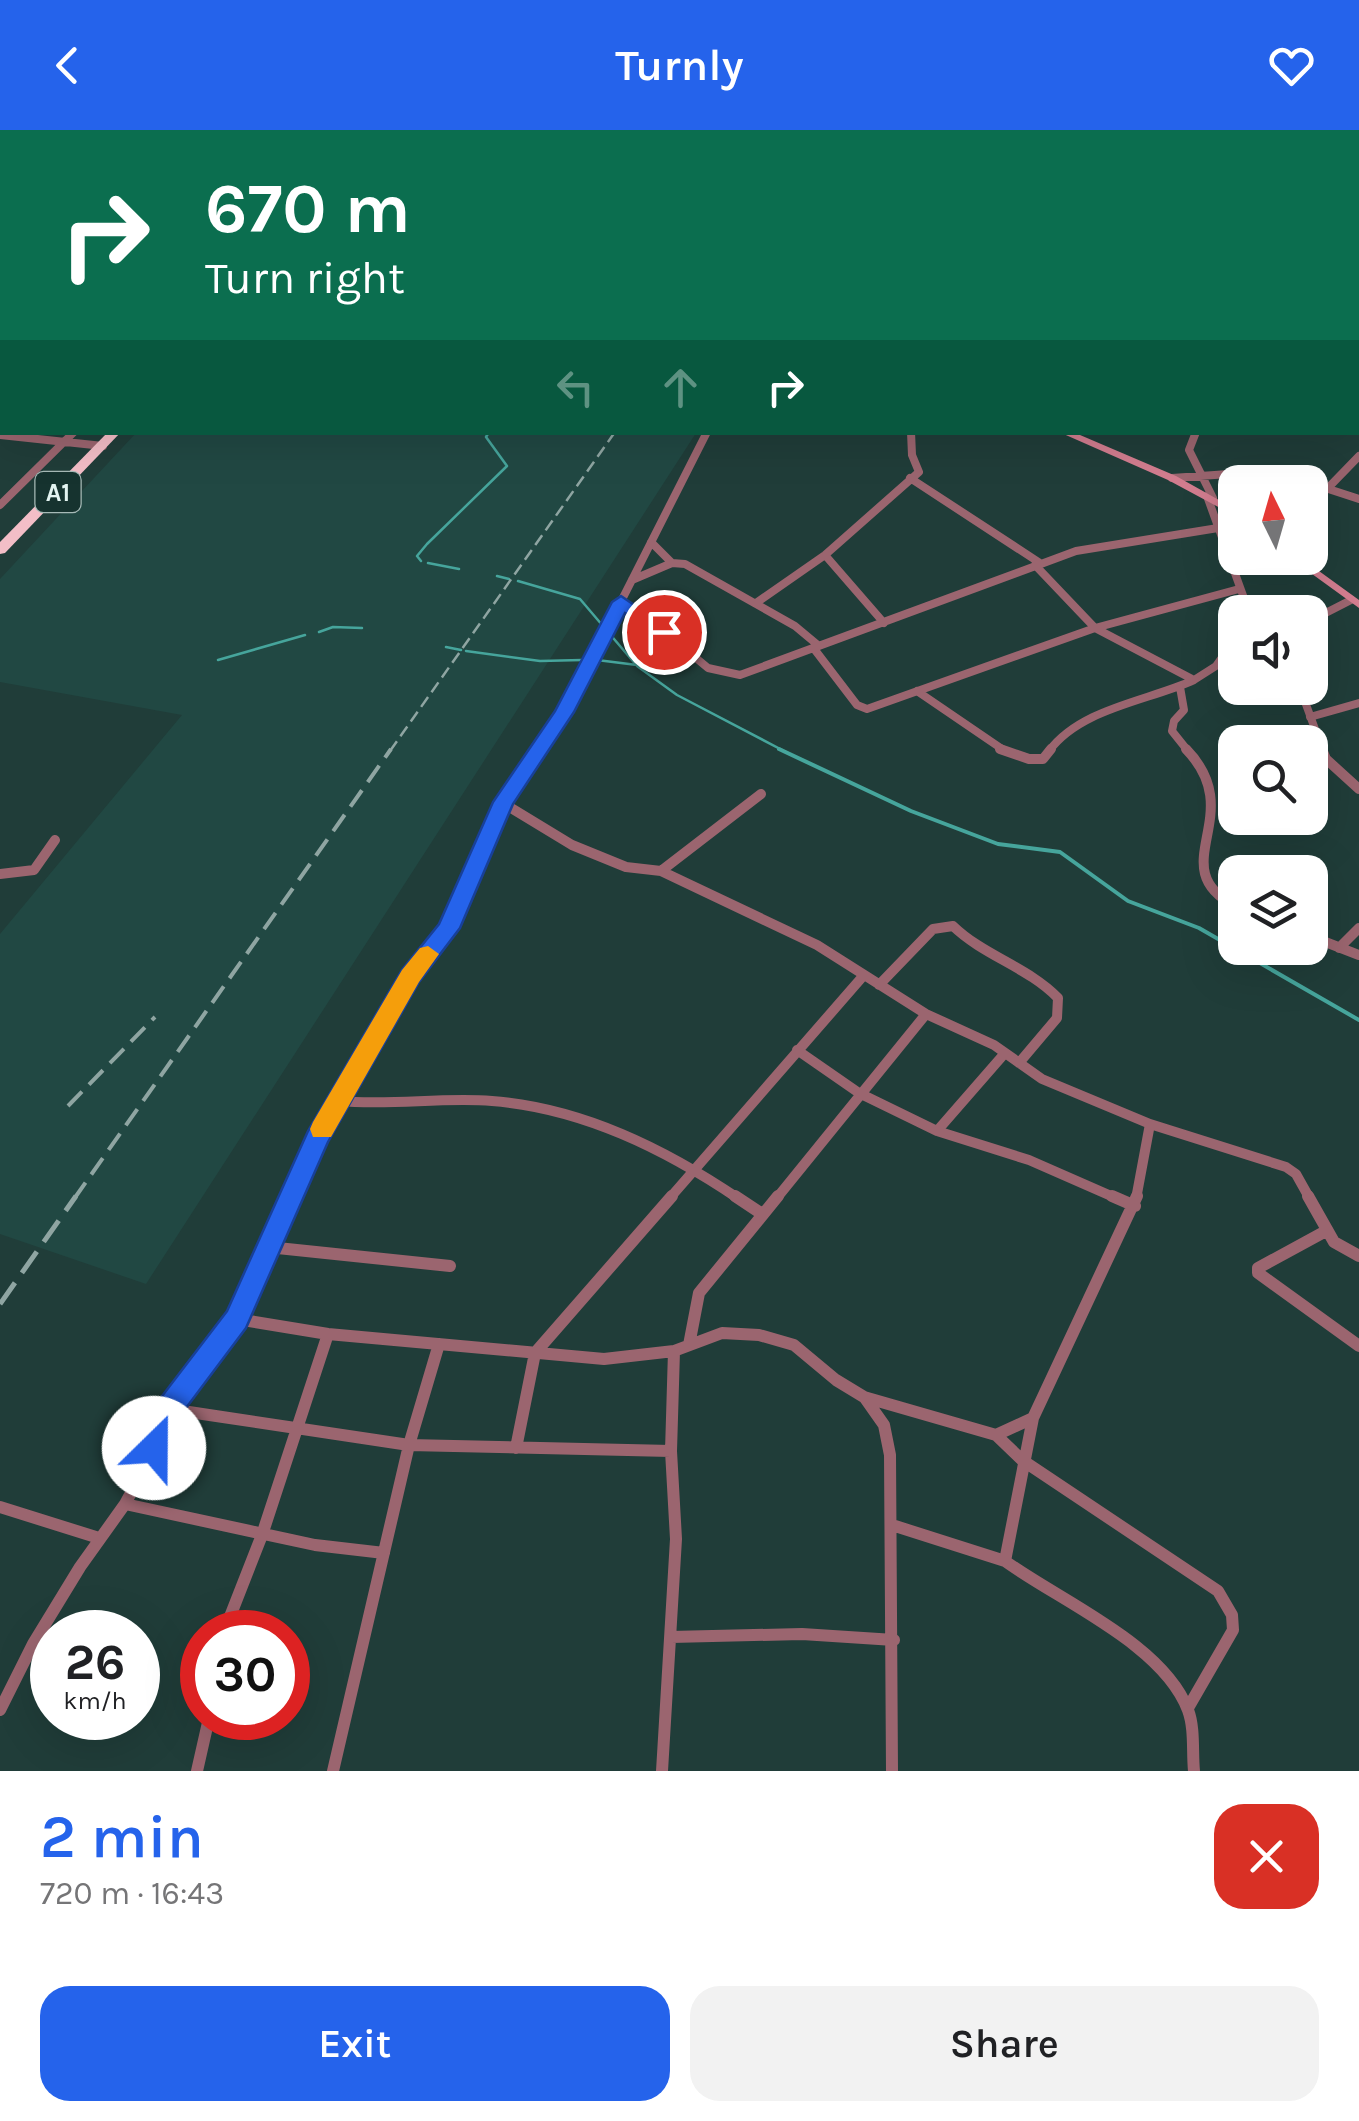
<!DOCTYPE html>
<html lang="en">
<head>
<meta charset="utf-8">
<style>
  :root { --surface:#fff; --page:#f2f2f2; --text:#202124; --muted:#757577; --accent:#2563eb }
  body { margin:0; font-family:Karla,sans-serif; background:var(--page); color:var(--text); height:100vh; display:flex; flex-direction:column; font-size:38px; white-space:nowrap }
  * { box-sizing:border-box; margin:0 }
  p { font-size:32px; color:var(--muted) }
  .icon { flex:none; width:55px; height:55px; fill:none; stroke:currentColor; stroke-width:2; stroke-linecap:round; stroke-linejoin:round }
  .map { position:relative; height:1641px; overflow:hidden }
  .panel { display:flex; flex-direction:column; background:var(--surface); flex:1 }
  .panel>* { flex:none }
  .top-card { position:absolute; left:0px; top:0px; width:1360px; height:305px; box-shadow:0 10px 40px #0002; background:#0b6e4f; color:#fff; overflow:hidden }
  .needle { width:65px; rotate:355deg }
  .tools { position:absolute; left:1218px; top:335px; display:grid; gap:20px }
  .tools a { display:grid; place-items:center; width:110px; height:110px; border-radius:20px; background:var(--surface); box-shadow:0 10px 40px #0002; font-size:50px }
  .speed { position:absolute; left:30px; top:1480px; display:flex; gap:20px; font-size:50px; font-weight:700; text-align:center }
  .speed>* { display:grid; place-content:center; width:130px; height:130px; border-radius:50%; background:var(--surface); box-shadow:0 10px 40px #0002; line-height:1 }
  .speed small { font-size:25px; font-weight:400 }
  .speed .limit { border:15px solid #d22; background:#fff; color:#111 }
  .pin { position:absolute; display:grid; place-items:center; width:85px; height:85px; color:#fff; margin:-42px; border:5px solid #fff; border-radius:50%; box-shadow:0 2px 10px #0007 }
  .me { position:absolute; width:110px; margin:-55px; rotate:23deg; stroke-linejoin:round; filter:drop-shadow(0 0 8px #0008) }
  .turn { display:flex; align-items:center; gap:35px; height:210px; padding:0 40px; font-size:45px }
  .turn .icon { width:130px; height:130px; stroke-width:2.5 }
  .turn b { display:block; font-size:70px; line-height:85px }
  .lanes { display:flex; align-items:center; height:95px; padding:0 40px; background:#0003; justify-content:center; gap:50px; direction:ltr }
  .lanes .off { opacity:.35 }
  .round { display:grid; place-items:center; flex:none; width:105px; height:105px; border-radius:30px; background:var(--page) }
  .headline { display:flex; align-items:center; justify-content:space-between; height:170px; padding:0 40px }
  h1 { font-size:60px; font-weight:600; line-height:75px; color:var(--accent) }
  .primary-button { display:flex; gap:20px; margin-top:auto; padding:20px 40px }
  .primary-button a { flex:1; height:115px; border-radius:30px; background:var(--accent); color:#fff; font-size:40px; font-weight:600; line-height:115px; text-align:center }
  .primary-button a+a { background:var(--page); color:var(--text) }
  header { display:flex; justify-content:space-between; align-items:center; height:130px; padding:0 40px; background:var(--accent); color:#fff; font-size:45px; font-weight:600 }
  .map>svg:first-child { display:block }
  .built { fill:#214843 }
  .lines { fill:none; stroke-linecap:round; stroke-linejoin:round }
  .stream-far1 { stroke:#46a59c; stroke-width:2.5 }
  .stream { stroke:#46a59c; stroke-width:4 }
  .street-far3 { stroke:#9b656f; stroke-width:6 }
  .street-far2 { stroke:#9b656f; stroke-width:8 }
  .street-far1 { stroke:#9b656f; stroke-width:10 }
  .street { stroke:#9b656f; stroke-width:12 }
  .secondary { fill:#d27d8f; fill-rule:evenodd }
  .highway { fill:#f3bec7; fill-rule:evenodd }
  .rail-far2 { stroke:#8fa5a2; stroke-width:2.5; stroke-dasharray:12 6; stroke-linecap:butt }
  .rail-far1 { stroke:#8fa5a2; stroke-width:4; stroke-dasharray:20 10; stroke-linecap:butt }
  .rail { stroke:#8fa5a2; stroke-width:5; stroke-dasharray:26 12; stroke-linecap:butt }
  .route { fill:#2563eb; stroke:#184099; stroke-width:2.5 }
  .slow { fill:#f59e0b }
  .labels { text-anchor:middle; dominant-baseline:central; stroke-width:8; stroke-linejoin:round; paint-order:stroke }
  .shield { fill:#16332f; stroke:#a6bab7; stroke-width:2.5 }
  .shield-label { font-size:25px; font-weight:bold; fill:#e3f4f1 }
</style>
</head>
<body>
<header><svg class="icon" aria-label="back" viewBox="0 0 24 24"><path d="M15 5l-7 7 7 7"/></svg>Turnly<svg class="icon" aria-label="heart" viewBox="0 0 24 24"><path d="M12 20l-8-8c-3-5 5-10 8-4 3-6 11-1 8 4z"/></svg></header>
<div class="map">
<svg width="1359" height="1641" viewBox="0 0 1359 1641">
  <rect width="100%" height="100%" fill="#203d39"/>
  <!-- built -->
  <path class="built" d="M136 303H696L146 1154 0 1104V804L182 585 0 552V449Z"/>
  <g class="lines">
    <!-- stream-far1 -->
    <path class="stream-far1" d="M421 431 417 426 427 414 507 336 486 307 489 302
      M428 433 459 439
      M497 446 509 449
      M518 451 580 469 637 536 677 565 784 621
      M319 502 333 497 362 498
      M446 517 461 520
      M466 521 540 531 582 530
      M218 530 305 505
      M597 530 637 535"/>
    <!-- stream -->
    <path class="stream" d="M779 619 911 681 998 714 1060 722 1128 771 1199 798 1359 890"/>
    <!-- street-far3 -->
    <path class="street-far3" d="M1347 0 1359 3
      M97 2 103 0
      M204 2 208 0
      M1253 2 1263 0"/>
    <!-- street-far2 -->
    <path class="street-far2" d="M1196 302 1189 320 1213 368
      M0 305 103 316
      M910 348 1040 433
      M1172 348 1257 342 1309 352
      M1310 353 1359 369
      M1327 359 1359 326
      M1207 366 1249 482
      M0 375 74 302
      M651 412 672 433 685 434 795 496 819 516
      M825 425 884 493
      M1035 435 1095 498 1194 550 1216 536 1235 509
      M632 450 672 433
      M621 472 643 484 708 538 740 545 1076 421 1218 398
      M756 473 825 425 919 342 912 325 911 302
      M1310 491 1351 470
      M815 520 857 575 867 579 1095 498 1239 459
      M1180 557 1184 580 1174 591 1172 601 1188 621
      M1300 558 1323 621
      M917 561 1005 621
      M1310 587 1359 573
      M538 621 565 582 707 302
      M1049 621C1081 578 1148 571 1194 550"/>
    <!-- street-far1 -->
    <path class="street-far1" d="M1000 619 1029 629H1043L1051 619
      M1186 619C1250 685 1161 737 1235 776
      M1322 619 1326 629 1359 659
      M503 673 572 715 626 737 661 741 817 815 926 884 994 915 1042 949 1150 994 1286 1037 1296 1044 1310 1069
      M661 741 761 664
      M0 744 34 740 55 710
      M1310 806 1359 825
      M1339 818 1359 798
      M879 855 933 799 953 796C984 826 1028 837 1058 868L1057 888 1019 933
      M797 920 859 963 937 1001 1029 1030 1118 1069
      M339 971C390 976 441 967 492 971 582 978 665 1019 739 1069
      M937 1001 1005 923
      M291 1069 317 1009 410 846 449 797 503 673 540 619
      M669 1069 864 845
      M776 1069 926 884
      M1136 1069 1150 994"/>
    <!-- street -->
    <path class="street" d="M735 1066 762 1084
      M1112 1066 1135 1076
      M1137 1066 1033 1288 1005 1431C1060 1471 1163 1514 1188 1580 1195 1599 1192 1621 1194 1641
      M1308 1066 1334 1112 1359 1126
      M1326 1101 1258 1138V1143L1359 1216
      M268 1117 450 1136
      M237 1189 328 1204 604 1229 674 1221 722 1203 759 1205 794 1215 836 1250 864 1267 996 1305 1033 1288
      M689 1215 699 1163 778 1066
      M865 1268 884 1295 890 1325 892 1641
      M169 1279 409 1315 671 1321
      M996 1305 1022 1330 1218 1461 1232 1485 1233 1500 1188 1578
      M516 1318 535 1223 672 1066
      M125 1374 315 1415 384 1423
      M0 1377 99 1408
      M892 1395 1005 1431
      M224 1502 262 1405 328 1204
      M671 1507 802 1504 894 1510
      M0 1580 33 1514 80 1437 125 1374 155 1318 169 1279 237 1189 292 1066
      M197 1641 209 1588
      M333 1641 409 1315 439 1214
      M662 1641 676 1409 671 1321 674 1221"/>
    <!-- secondary -->
    <path class="secondary" d="M0 36H2V40H0Z
      M1059 302H1073L1176 346 1235 379V386L1168 350Z
      M1290 428H1301L1359 470V478Z"/>
    <!-- highway -->
    <path class="highway" d="M108 302H121L5 423 0 424V412Z"/>
    <!-- rail-far2 -->
    <path class="rail-far2" d="M390 621 615 302"/>
    <!-- rail-far1 -->
    <path class="rail-far1" d="M68 976 155 887
      M74 1069 391 619"/>
    <!-- rail -->
    <path class="rail" d="M0 1174 76 1066"/>
  </g>
  <!-- route -->
  <path class="route" d="M621 466 674 502 664 508 625 483 574 582 513 674 460 798 419 852 328 1012 246 1198 180 1286 165 1328 154 1332 144 1328 140 1318 159 1270 227 1181 308 1001 402 840 439 794 493 672 555 581 612 472Z"/>
  <!-- slow -->
  <path class="slow" d="M428 816 439 824 419 852 331 1007H313L310 999 313 992 402 840 420 818Z"/>
  <g class="labels">
    <!-- shield labels -->
    <rect class="shield" x="35.5" y="342" width="45" height="40" rx="8"/>
    <g class="shield-label">
      <text x="58" y="362">A1</text>
    </g>
  </g>
</svg>
<div class="tools">
<a><svg class="needle" viewBox="-14 -14 28 28"><path d="M0-13l5 13h-10z" fill="#e53935"/><path d="M0 13l5-13h-10z" fill="#757577"/></svg></a>
<a><svg class="icon" aria-label="sound" viewBox="0 0 24 24"><path d="M4 9h4l5-4v14l-5-4H4zM17 9q2 3 0 6"/></svg></a>
<a><svg class="icon" aria-label="search" viewBox="0 0 24 24"><circle cx="10" cy="10" r="6"/><path d="M15 15l6 6"/></svg></a>
<a><svg class="icon" aria-label="layers" viewBox="0 0 24 24"><path d="M12 4l9 5-9 5-9-5zM3 14l9 5 9-5"/></svg></a>
</div>
<div class="speed"><div>26<small>km/h</small></div><div class="limit">30</div></div>
<div class="pin" style="left:664px;top:502px;background:#d93025"><svg class="icon" aria-label="arrive" viewBox="0 0 24 24"><path d="M6 21V4h12l-3 4 3 4H6"/></svg></div>
<svg class="me" style="left:154px;top:1318px" viewBox="-20 -20 40 40"><circle r="19" fill="#fff"/><path d="M0-13L10 11 0 6-10 11z" fill="#2563eb"/></svg>
<div class="top-card">
<div class="turn"><svg class="icon" aria-label="right" viewBox="0 0 24 24"><path d="M7 20v-9h11M14 6l5 5-5 5"/></svg><div><b>670 m</b>Turn right</div></div>
<div class="lanes"><svg class="icon off" aria-label="left" viewBox="0 0 24 24"><path d="M17 20v-9H6M10 6l-5 5 5 5"/></svg><svg class="icon off" aria-label="ahead" viewBox="0 0 24 24"><path d="M12 20V5M6 11l6-6 6 6"/></svg><svg class="icon" aria-label="right" viewBox="0 0 24 24"><path d="M7 20v-9h11M14 6l5 5-5 5"/></svg></div>
</div>
</div>
<section class="panel">
<div class="headline"><div><h1>2 min</h1><p>720 m · 16:43</p></div><a class="round" style="background:#d93025;color:#fff"><svg class="icon" aria-label="close" viewBox="0 0 24 24"><path d="M6 6l12 12M18 6L6 18"/></svg></a></div>
<div class="primary-button"><a>Exit</a><a>Share</a></div>
</section>
</body>
</html>
